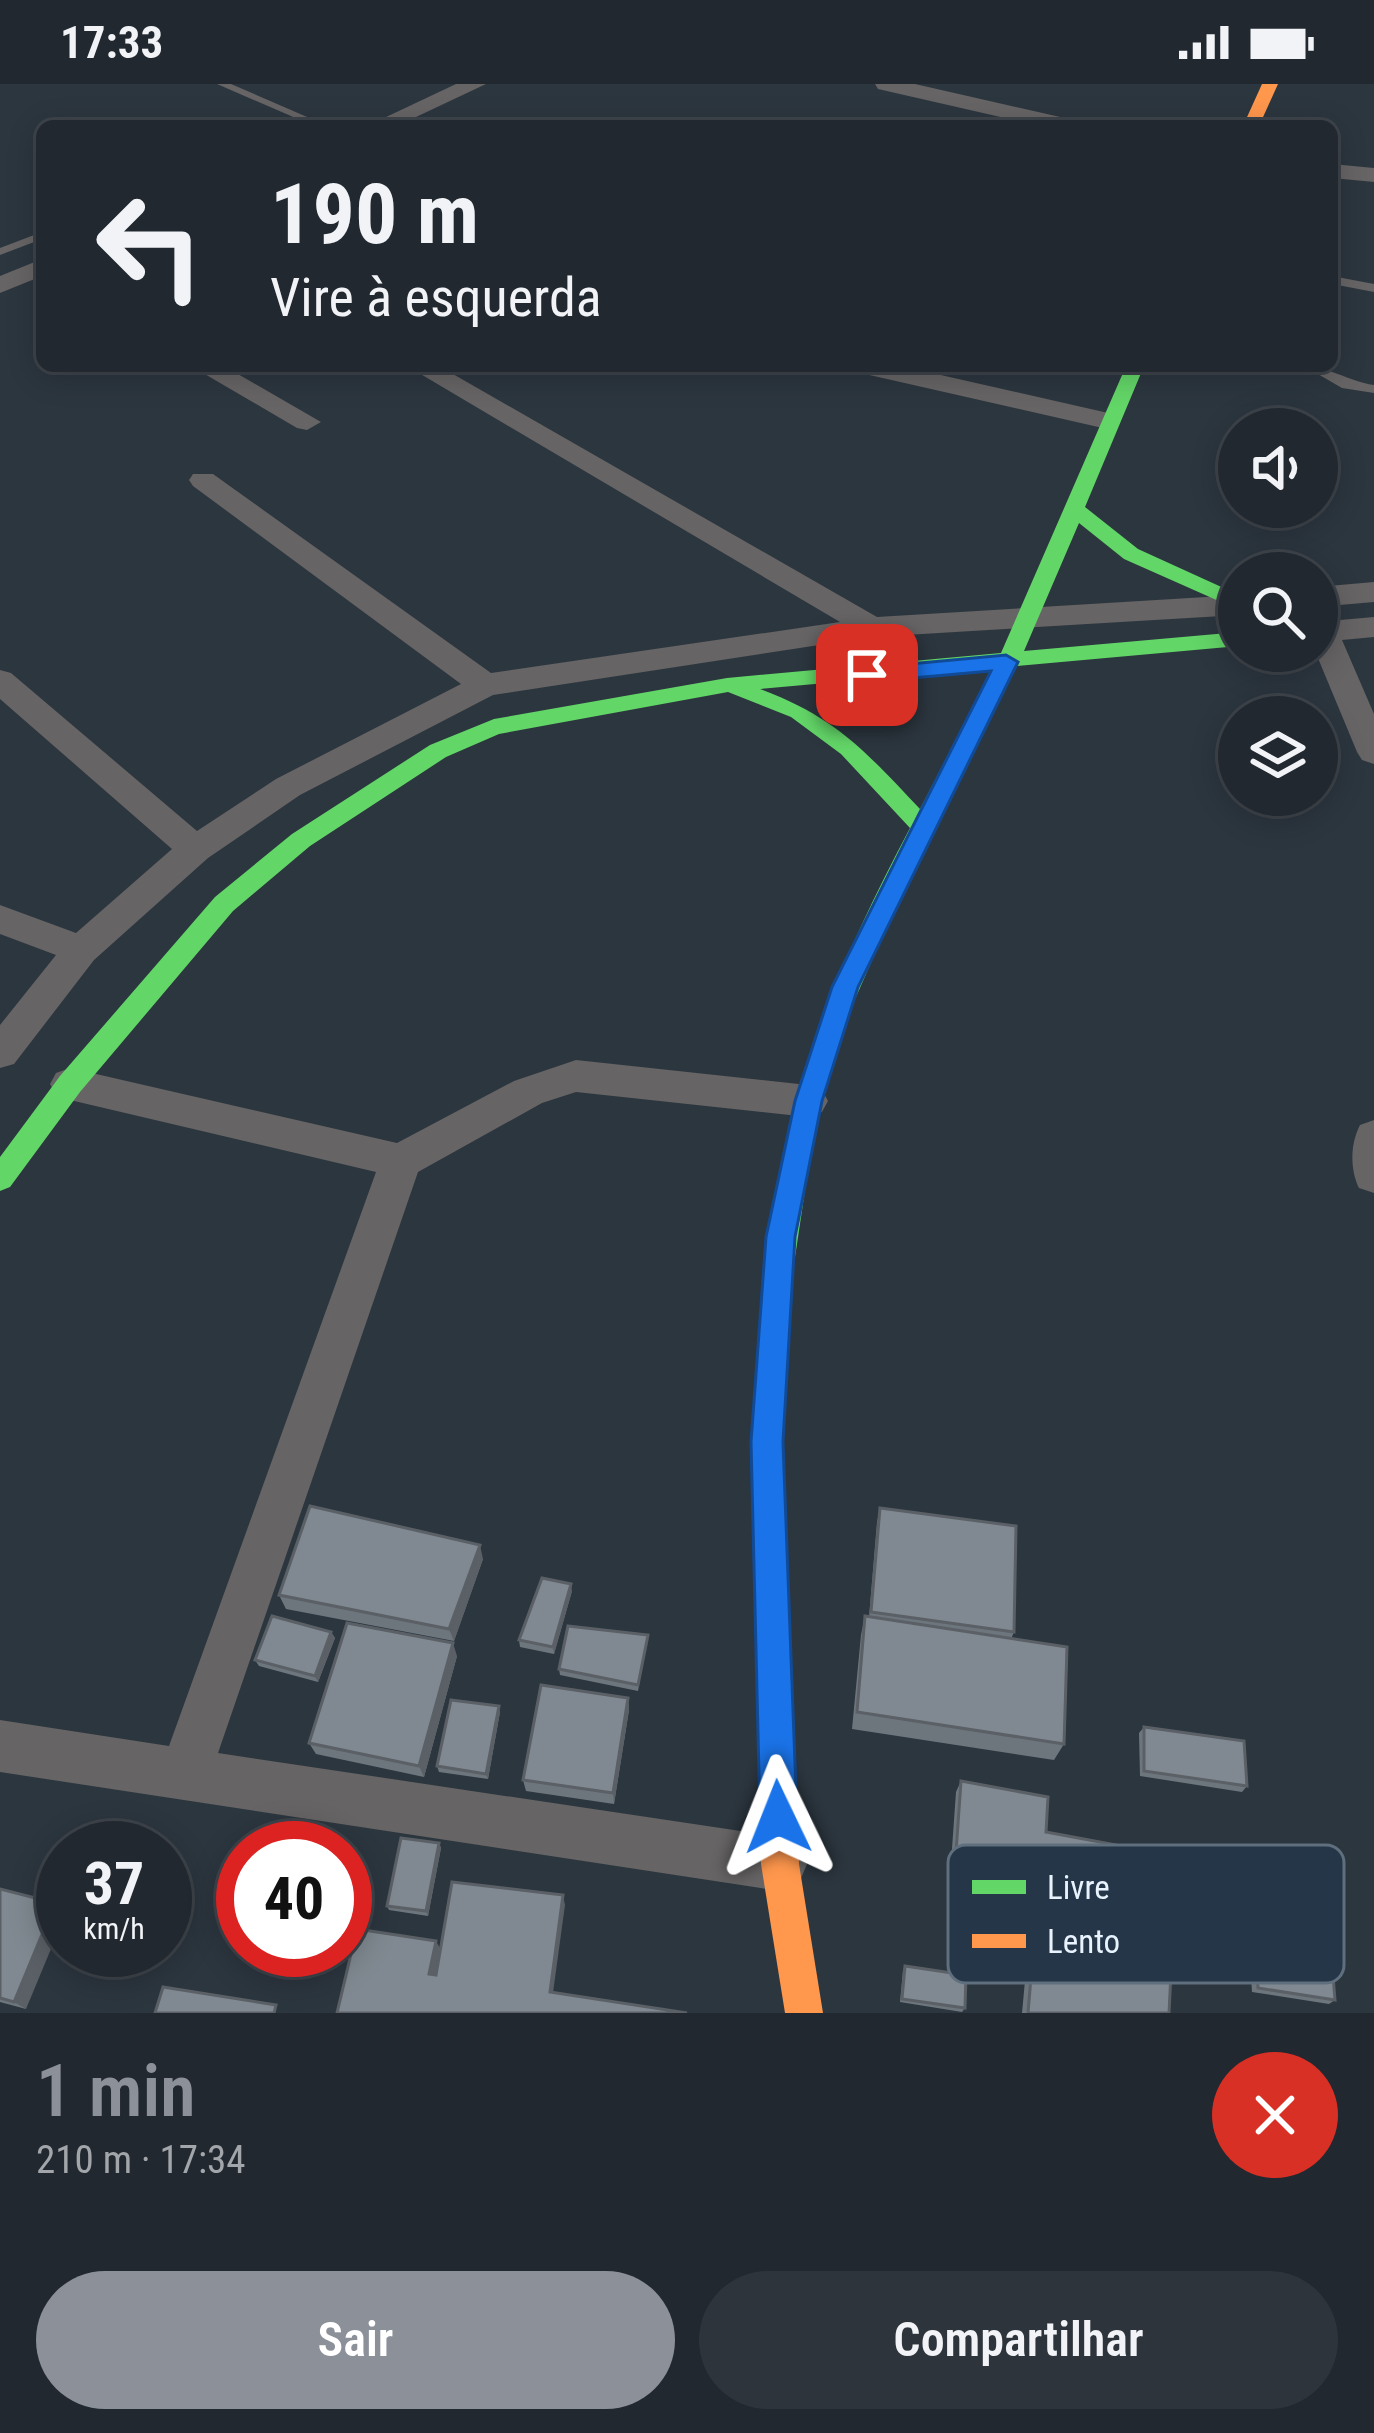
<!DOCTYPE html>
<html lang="pt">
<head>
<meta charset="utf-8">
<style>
  :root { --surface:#21282f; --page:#2d343b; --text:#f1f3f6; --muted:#a2a6aa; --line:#3e444b; --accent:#8c9099 }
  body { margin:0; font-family:"Roboto Condensed",sans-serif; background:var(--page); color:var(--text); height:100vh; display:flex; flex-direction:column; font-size:45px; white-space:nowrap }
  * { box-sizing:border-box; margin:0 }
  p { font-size:39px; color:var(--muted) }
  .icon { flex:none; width:66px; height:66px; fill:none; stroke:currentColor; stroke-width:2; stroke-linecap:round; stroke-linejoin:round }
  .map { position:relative; height:1929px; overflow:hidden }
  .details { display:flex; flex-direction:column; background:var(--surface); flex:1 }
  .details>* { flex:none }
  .banner { position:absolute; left:36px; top:36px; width:1302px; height:252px; border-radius:18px; box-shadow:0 6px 30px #0003,0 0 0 3px var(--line); background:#21282f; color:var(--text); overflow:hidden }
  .tools { position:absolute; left:1218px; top:324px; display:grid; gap:24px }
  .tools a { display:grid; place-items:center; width:120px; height:120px; border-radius:50%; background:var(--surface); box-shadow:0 6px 30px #0003,0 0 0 3px var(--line); font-size:60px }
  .speed { position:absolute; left:36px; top:1737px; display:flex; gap:24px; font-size:60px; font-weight:700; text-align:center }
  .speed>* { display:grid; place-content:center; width:156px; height:156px; border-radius:50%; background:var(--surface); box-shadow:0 6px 30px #0003,0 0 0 3px var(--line); line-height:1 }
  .speed small { font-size:30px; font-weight:400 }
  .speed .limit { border:18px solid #d22; background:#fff; color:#111 }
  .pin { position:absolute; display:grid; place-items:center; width:102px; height:102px; color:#fff; margin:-51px; border-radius:24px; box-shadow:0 6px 18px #0006 }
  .me { position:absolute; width:132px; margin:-66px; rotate:358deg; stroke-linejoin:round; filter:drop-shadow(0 0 9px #0008) }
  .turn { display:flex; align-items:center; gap:42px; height:252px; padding:0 36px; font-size:54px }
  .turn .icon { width:156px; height:156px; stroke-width:2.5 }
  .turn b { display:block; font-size:84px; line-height:102px }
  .round { display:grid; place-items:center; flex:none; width:126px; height:126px; border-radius:63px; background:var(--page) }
  .headline { display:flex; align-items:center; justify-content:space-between; height:204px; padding:0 36px }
  h1 { font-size:72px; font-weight:600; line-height:90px; color:var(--accent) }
  .primary-button { display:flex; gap:24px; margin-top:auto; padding:24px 36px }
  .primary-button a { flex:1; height:138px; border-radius:72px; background:var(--accent); color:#fff; font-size:48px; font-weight:600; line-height:138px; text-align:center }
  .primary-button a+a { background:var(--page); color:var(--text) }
  .status { display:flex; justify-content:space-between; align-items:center; height:84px; padding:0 60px; background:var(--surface); direction:ltr }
  .status svg { height:33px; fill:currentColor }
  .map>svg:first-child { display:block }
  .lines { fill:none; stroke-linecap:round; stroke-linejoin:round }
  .lane { fill:#666464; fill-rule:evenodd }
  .street { fill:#666464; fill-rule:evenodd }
  .fast { fill:#63d668; fill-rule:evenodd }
  .slow { fill:#ff974d; fill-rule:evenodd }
  .wall { fill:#6e767d }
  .shaded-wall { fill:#5a6066 }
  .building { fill:#808991; stroke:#5a6066; stroke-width:3 }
  .route { fill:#1a73e8; stroke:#114b97; stroke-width:3 }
  .key { fill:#243647; stroke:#5f6f7e; stroke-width:3 }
  .key-label { font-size:33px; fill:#e8f3fe }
</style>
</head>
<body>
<div class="status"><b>17:33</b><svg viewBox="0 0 49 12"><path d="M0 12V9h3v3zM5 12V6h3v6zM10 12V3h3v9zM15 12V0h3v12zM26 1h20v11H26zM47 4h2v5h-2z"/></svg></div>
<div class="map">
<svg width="1374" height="1929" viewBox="0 0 1374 1929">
  <rect width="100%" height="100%" fill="#2c363f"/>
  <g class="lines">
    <!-- lane -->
    <path class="lane" d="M217 0H231L328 42H314Z
      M42 148V155L0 171V164Z
      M1332 192 1374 200V208L1332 200Z
      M1304 282C1328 282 1347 297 1374 301V309L1342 304Z"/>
    <!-- street -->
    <path class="street" d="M456 0H486L397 42H367Z
      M875 0H915L1078 37 1081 42H1040L878 5Z
      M1332 80 1374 84V98L1332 94Z
      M42 175V192L0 209V192Z
      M191 282H224L321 338 307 346 297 344Z
      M407 282H439L877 533 1239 511V531L872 553 493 611 300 711 208 774 94 876 14 980 0 984V941L56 871 0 850V821L76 849 172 765 0 615V586L11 589 197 747 276 695 461 600 193 402 189 396 193 390H213L491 589 840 538Z
      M852 282H901L1117 331 1121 337 1107 345 865 290Z
      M1374 498V518L1317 523V503Z
      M1374 533V553L1342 556 1374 630V680L1362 676 1357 668 1315 567 1317 538Z
      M576 976 808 1001 822 1006 828 1017 822 1028 808 1033 576 1008 542 1019 418 1088 218 1669 780 1753 799 1761 807 1780 799 1799 780 1807 0 1688V1636L169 1662 376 1088 70 1016 56 1011 50 1000 56 989 70 984 397 1059 514 997Z
      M1374 1036V1109L1359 1104C1350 1086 1350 1060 1360 1041Z"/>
    <!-- fast -->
    <path class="fast" d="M1126 282H1144L1085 423 1138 465 1239 511V526L1124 475 1079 439 1024 567 1239 548V562L1017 582 902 808 845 938 813 1053 788 1220 777 1224 766 1220 762 1211C779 1028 825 905 910 744L841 670 791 633 728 608 499 650 446 673 310 762 233 827 80 1008 10 1103 0 1107V1073L60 992 215 813 292 750 430 661 494 635 727 594 1001 569ZM993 584 920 725C866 668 836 633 760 605Z"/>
    <!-- slow -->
    <path class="slow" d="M1262 0H1278L1259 42H1243Z
      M777 1198 788 1202 792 1211 783 1358 799 1780 823 1929H785L761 1780 751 1358 762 1211 766 1202Z"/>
  </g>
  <!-- wall -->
  <path class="wall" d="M880 1424 1014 1548 1011 1555 1064 1660 1054 1676 852 1645 861 1551 865 1532 869 1533 877 1438Z
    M483 1475 454 1557 286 1525 279 1511Z
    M572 1507 554 1570 520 1563 519 1556Z
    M331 1548 335 1554 318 1598 259 1582 255 1576Z
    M648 1551 638 1607 560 1591 559 1585Z
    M457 1572 424 1693 316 1670 309 1659Z
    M628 1614 629 1626 614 1720 526 1707 523 1696Z
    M500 1628 488 1695 439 1688 437 1682Z
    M1144 1643 1247 1702 1242 1708 1140 1692 1139 1649Z
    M961 1697 1046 1748 1115 1814 1107 1823 950 1793 956 1708Z
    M439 1759 441 1764 428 1832 389 1826 387 1822Z
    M0 1805 26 1925 0 1918Z
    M1036 1834 1169 1929H1022L1030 1843Z
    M1254 1843 1335 1916 1329 1920 1252 1908 1248 1848Z
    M905 1882 965 1924 962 1928 900 1918 903 1886Z"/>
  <!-- shaded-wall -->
  <path class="shaded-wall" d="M480 1461 483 1475 454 1557 449 1545Z
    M571 1500 572 1507 554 1570 553 1563Z
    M331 1548 335 1554 318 1598 315 1592Z
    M453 1559 457 1572 424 1693 419 1682Z
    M628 1614 629 1626 614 1720 613 1709Z
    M499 1622 500 1628 488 1695 486 1690Z
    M439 1759 441 1764 428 1832 426 1827Z
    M563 1811 565 1821 552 1916 550 1908Z
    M55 1819 63 1826V1836L26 1925 14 1918Z
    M436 1857 441 1866 434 1898 429 1890Z"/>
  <!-- building -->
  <path class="building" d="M310 1422 480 1461 449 1545 279 1511Z
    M880 1424 1016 1442 1014 1548 871 1528Z
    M542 1494 571 1500 553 1563 519 1556Z
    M272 1532 331 1548 315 1592 255 1576Z
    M865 1532 1067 1563 1064 1660 857 1628Z
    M347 1539 453 1559 419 1682 309 1659Z
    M568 1542 648 1551 638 1601 559 1585Z
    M541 1601 628 1614 613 1709 523 1696Z
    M451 1616 499 1622 486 1690 437 1682Z
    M1144 1643 1244 1657 1247 1702 1144 1687Z
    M961 1697 1048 1713 1046 1748 1116 1761 1115 1814 955 1783Z
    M401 1754 439 1759 426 1827 387 1822Z
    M452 1798 563 1811 550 1908 687 1929H337L357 1845 436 1857 429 1890 436 1891Z
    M0 1805 55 1819 14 1918 0 1914Z
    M1036 1834 1172 1868 1169 1929H1028Z
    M1254 1843 1330 1854 1335 1916 1258 1904Z
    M905 1882 966 1891 965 1924 902 1915Z
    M163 1903 276 1921 274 1929H155Z"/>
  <!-- route -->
  <path class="route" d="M1006 571 1018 578 858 903 822 1017 795 1153 783 1358 797 1733 791 1746 778 1752 765 1746 760 1733 751 1358 766 1153 795 1017 832 903 991 587 867 598 856 591 867 584Z"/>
  <!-- legend -->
  <rect x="948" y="1761" width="396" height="138" rx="18" class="key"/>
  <rect x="972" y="1796" width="54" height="14" fill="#63d668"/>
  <rect x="972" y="1850" width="54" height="14" fill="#ff974d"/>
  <g class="key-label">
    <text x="1047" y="1815">Livre</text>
    <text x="1047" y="1869">Lento</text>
  </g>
</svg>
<div class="tools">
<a><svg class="icon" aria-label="sound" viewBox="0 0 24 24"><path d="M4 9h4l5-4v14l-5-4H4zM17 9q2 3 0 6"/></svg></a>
<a><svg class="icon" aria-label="search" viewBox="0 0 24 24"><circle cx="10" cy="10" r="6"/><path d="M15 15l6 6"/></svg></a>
<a><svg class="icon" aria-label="layers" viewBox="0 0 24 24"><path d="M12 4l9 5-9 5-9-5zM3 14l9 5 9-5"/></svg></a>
</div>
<div class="speed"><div>37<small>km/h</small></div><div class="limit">40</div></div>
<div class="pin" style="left:867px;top:591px;background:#d93025"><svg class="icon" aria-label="arrive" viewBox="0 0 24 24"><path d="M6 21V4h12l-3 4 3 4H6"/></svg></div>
<svg class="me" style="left:778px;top:1733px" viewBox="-20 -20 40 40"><path d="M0-17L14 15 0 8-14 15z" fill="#1a73e8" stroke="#fff" stroke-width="4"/></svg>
<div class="banner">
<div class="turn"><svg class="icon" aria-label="left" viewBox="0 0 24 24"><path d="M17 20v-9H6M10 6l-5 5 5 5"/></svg><div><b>190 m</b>Vire à esquerda</div></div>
</div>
</div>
<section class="details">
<div class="headline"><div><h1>1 min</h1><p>210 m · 17:34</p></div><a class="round" style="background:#d93025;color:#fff"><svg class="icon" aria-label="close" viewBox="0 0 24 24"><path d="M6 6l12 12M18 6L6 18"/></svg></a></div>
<div class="primary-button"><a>Sair</a><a>Compartilhar</a></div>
</section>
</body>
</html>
